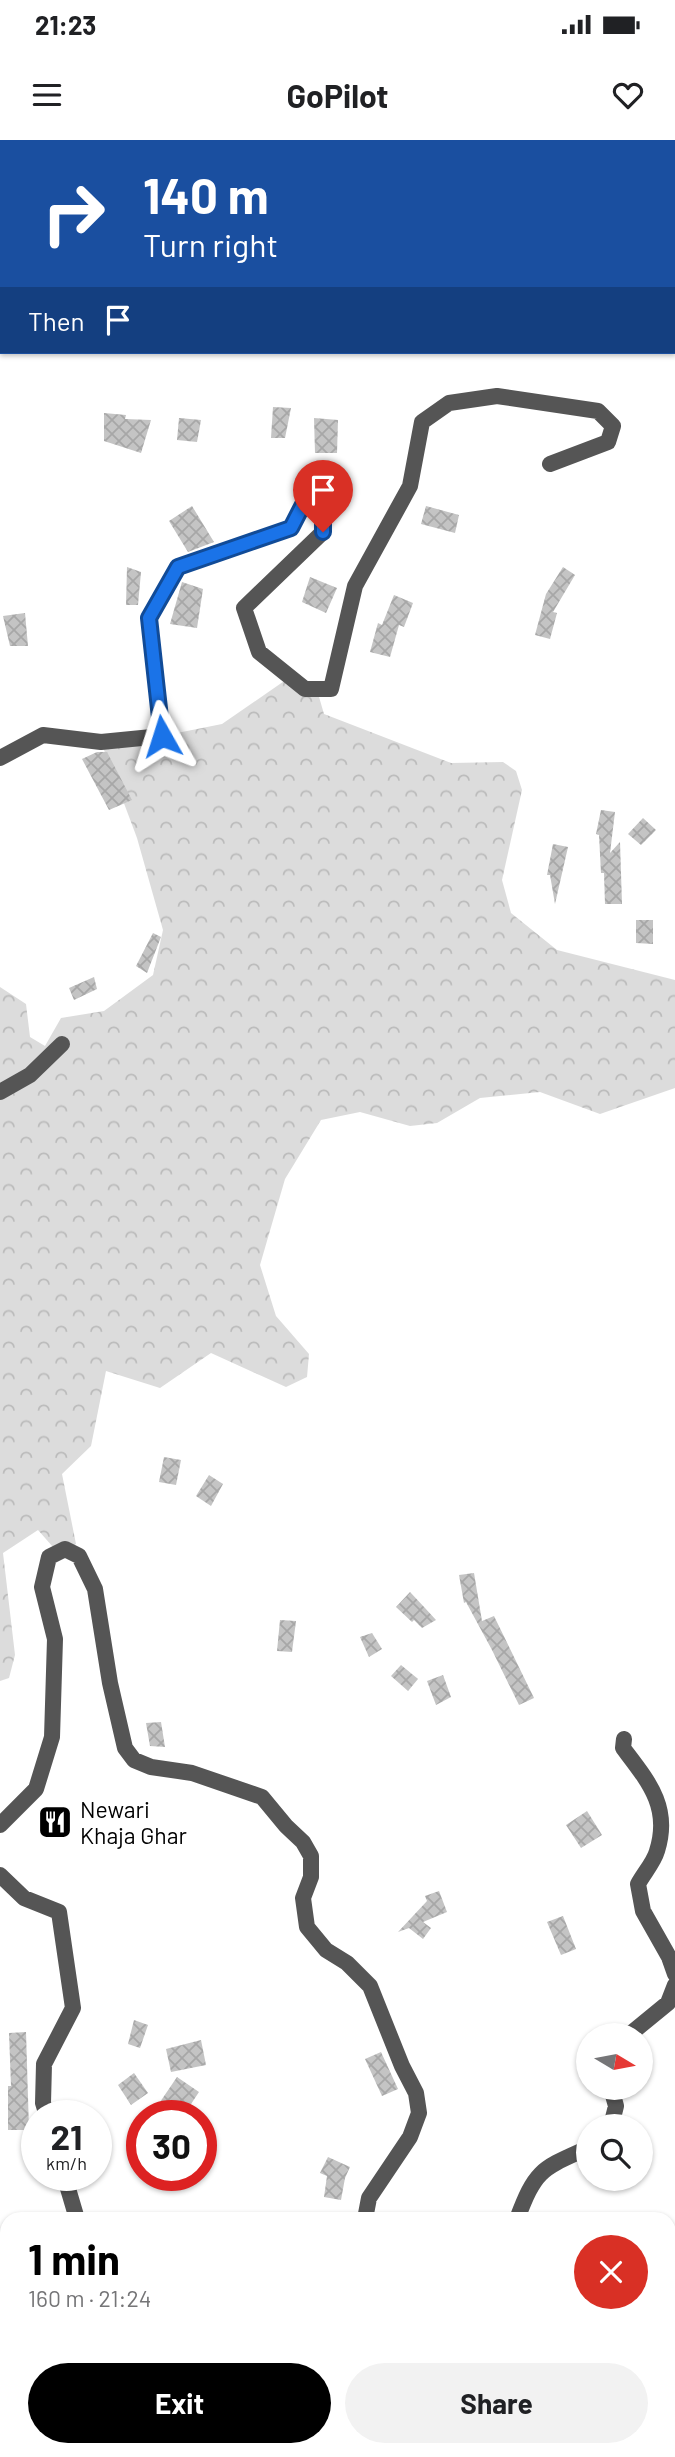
<!DOCTYPE html>
<html lang="en">
<head>
<meta charset="utf-8">
<style>
  :root { --surface:#fff; --page:#f2f2f2; --text:#202124; --muted:#757577; --accent:#000 }
  body { margin:0; font-family:Barlow,sans-serif; background:var(--page); color:var(--text); height:100vh; display:flex; flex-direction:column; font-size:26px; white-space:nowrap }
  * { box-sizing:border-box; margin:0 }
  p { font-size:23px; color:var(--muted) }
  .icon { flex:none; width:38px; height:38px; fill:none; stroke:currentColor; stroke-width:2; stroke-linecap:round; stroke-linejoin:round }
  .map { position:relative; flex:1; overflow:hidden }
  .side { position:absolute; left:0px; top:2072px; width:676px; height:245px; display:flex; flex-direction:column; background:var(--surface); border-radius:21px 21px 0 0; box-shadow:0 2px 5px #0004 }
  .side>* { flex:none }
  .hud { position:absolute; left:0px; top:0px; width:676px; height:214px; box-shadow:0 2px 5px #0004; background:#1a4fa0; color:#fff; overflow:hidden }
  .needle { width:46px; rotate:100deg }
  .buttons { position:absolute; left:576px; top:1883px; display:grid; gap:14px }
  .buttons a { display:grid; place-items:center; width:77px; height:77px; border-radius:50%; background:var(--surface); box-shadow:0 2px 5px #0004; font-size:35px }
  .speed { position:absolute; left:21px; top:1960px; display:flex; gap:14px; font-size:35px; font-weight:700; text-align:center }
  .speed>* { display:grid; place-content:center; width:91px; height:91px; border-radius:50%; background:var(--surface); box-shadow:0 2px 5px #0004; line-height:1 }
  .speed small { font-size:18px; font-weight:400 }
  .speed .limit { border:10px solid #d22; background:#fff; color:#111 }
  .pin { position:absolute; display:grid; place-items:center; width:60px; height:60px; color:#fff; margin:-72px -30px; border-radius:50% 50% 50% 0; rotate:-45deg; box-shadow:0 0 7px #0007 }
  .pin .icon { rotate:45deg }
  .me { position:absolute; width:77px; margin:-38px; rotate:354deg; stroke-linejoin:round; filter:drop-shadow(0 0 5px #0008) }
  .turn { display:flex; align-items:center; gap:24px; height:147px; padding:0 28px; font-size:32px }
  .turn .icon { width:91px; height:91px; stroke-width:2.5 }
  .turn b { display:block; font-size:49px; line-height:60px }
  .then { display:flex; align-items:center; height:66px; padding:0 28px; background:#0003; gap:14px; font-size:26px }
  .round { display:grid; place-items:center; flex:none; width:74px; height:74px; border-radius:37px; background:var(--page) }
  .overview { display:flex; align-items:center; justify-content:space-between; height:119px; padding:0 28px }
  h1 { font-size:42px; font-weight:700; line-height:52px; color:var(--accent) }
  .primary-button { display:flex; gap:14px; margin-top:auto; padding:14px 28px }
  .primary-button a { flex:1; height:80px; border-radius:42px; background:var(--accent); color:#fff; font-size:28px; font-weight:700; line-height:80px; text-align:center }
  .primary-button a+a { background:var(--page); color:var(--text) }
  .status { display:flex; justify-content:space-between; align-items:center; height:49px; padding:0 35px; background:var(--surface); direction:ltr }
  .status svg { height:19px; fill:currentColor }
  header { display:flex; justify-content:space-between; align-items:center; height:91px; padding:0 28px; background:var(--surface); font-size:32px; font-weight:700 }
  .map>svg:first-child { display:block }
  .forest { fill:url(#forest-crowns) }
  .building { fill:url(#building-cross-hatch) }
  .lines { fill:none; stroke-linecap:round; stroke-linejoin:round }
  .minor { stroke:#555; stroke-width:16 }
  .route-casing { stroke:#114b97; stroke-width:18 }
  .route { stroke:#1a73e8; stroke-width:12 }
  .labels { text-anchor:middle; dominant-baseline:central; stroke-width:6; stroke-linejoin:round; paint-order:stroke }
  .poi-label { font-size:23px; fill:#000; stroke:#fff; text-anchor:start }
</style>
</head>
<body>
<div class="status"><b>21:23</b><svg viewBox="0 0 49 12"><path d="M0 12V9h3v3zM5 12V6h3v6zM10 12V3h3v9zM15 12V0h3v12zM26 1h20v11H26zM47 4h2v5h-2z"/></svg></div>
<header><svg class="icon" aria-label="menu" viewBox="0 0 24 24"><path d="M4 6h16M4 12h16M4 18h16"/></svg>GoPilot<svg class="icon" aria-label="heart" viewBox="0 0 24 24"><path d="M12 20l-8-8c-3-5 5-10 8-4 3-6 11-1 8 4z"/></svg></header>
<div class="map">
<svg width="675" height="2317" viewBox="0 0 675 2317">
  <defs>
    <pattern id="forest-crowns" width="20" height="18" patternUnits="userSpaceOnUse" patternTransform="scale(1.75)"><rect width="20" height="18" fill="#dcdcdc"/><path d="M2 6a3 3 0 1 1 6 0M12 15a3 3 0 1 1 6 0" fill="none" stroke="#bbb"/></pattern>
    <pattern id="building-cross-hatch" width="8" height="8" patternUnits="userSpaceOnUse" patternTransform="scale(1.75)"><rect width="8" height="8" fill="#c4c4c4"/><path d="M0 0l8 8M0 8l8-8" fill="none" stroke="#a7a7a7"/></pattern>
  </defs>
  <rect width="100%" height="100%" fill="#fff"/>
  <!-- forest -->
  <path class="forest" d="M259 0H675V200L674 2Z
    M290 537 317 550 324 574 451 623 503 622 516 631 522 650 502 740 511 773 557 810 675 840V948L600 974 540 952 480 958 437 983 410 986 360 972 321 980 285 1039 260 1125 276 1176 309 1214 307 1237 286 1247 211 1213 160 1248 106 1231 91 1306 62 1334 76 1404 60 1415 38 1390 3 1413 15 1515 9 1538 0 1541V847L26 864 30 897 45 906 61 878 104 871 153 835 163 790 137 698 101 602 162 596 222 584Z"/>
  <!-- building -->
  <path class="building" d="M273 267 291 268 285 298H271Z
    M104 273 126 275 125 279 151 280 141 313 104 301Z
    M179 278 201 280 197 302 177 300Z
    M314 278 338 280 337 313H315Z
    M192 366 214 402 188 412 169 381Z
    M426 366 459 375 455 393 421 384Z
    M127 427 141 432 138 465H126Z
    M563 427 575 435 553 472 557 473 550 499 535 495 546 454Z
    M310 437 337 448 326 473 302 462Z
    M182 442 203 449 197 488 170 484Z
    M394 455 413 463 404 487 399 485 390 517 370 512 378 483 382 485Z
    M25 473 28 506H10L3 476Z
    M97 612H107L132 660 109 670 82 619Z
    M601 670 615 672 610 713 620 702 622 764H605L604 733H601L599 695 596 694Z
    M643 678 656 690 641 705 628 694Z
    M553 704 568 707 555 764 550 735H547Z
    M636 780H653V804L636 803Z
    M153 793 161 797 147 833 136 826Z
    M94 837 97 849 74 860 69 848Z
    M164 1317 181 1320 176 1345 159 1342Z
    M209 1335 223 1344 211 1366 196 1356Z
    M474 1433 482 1481 494 1476 534 1558 519 1565 492 1510 466 1462 464 1463 459 1435Z
    M410 1452 425 1468 436 1480 422 1488 414 1480 412 1482 396 1467Z
    M280 1480 296 1481 292 1512 277 1511Z
    M372 1493 382 1509 369 1517 360 1497Z
    M401 1525 418 1539 408 1551 391 1536Z
    M443 1535 451 1557 436 1565 427 1541Z
    M161 1582 165 1607 150 1606 146 1583Z
    M587 1671 602 1695 581 1708 566 1685Z
    M55 1674 62 1694 46 1698 41 1677Z
    M439 1751 447 1772 423 1782 431 1788 423 1799 409 1788 398 1792 427 1761 425 1756Z
    M563 1776 576 1809 561 1815 547 1782Z
    M134 1880 148 1885 140 1908 128 1904Z
    M26 1892 29 1990H8V1946H11L9 1893Z
    M201 1900 206 1925 171 1932 166 1909Z
    M381 1912 398 1949 382 1956 365 1919Z
    M134 1933 148 1953 131 1965 118 1945Z
    M177 1937 199 1952 183 1976H174L158 1965Z
    M328 2017 350 2027 345 2038 341 2060 324 2057 327 2036 320 2033Z"/>
  <g class="lines">
    <!-- minor -->
    <path class="minor" d="M0 618 43 595 101 602 162 596 149 478 178 427 291 388 308 355 323 350V392L244 468 259 512 305 549H331L355 446 410 346 422 282 449 263 497 256 598 271 613 286 608 302 550 324
      M0 952 30 935 62 904
      M624 1599 623 1608C648 1641 671 1667 657 1711 654 1722 644 1733 638 1744L643 1771 669 1817 675 1834
      M0 1685 36 1649 52 1597 55 1499 42 1447 49 1417 65 1409 79 1416 95 1449 110 1543 125 1608 134 1620 151 1627 192 1633 262 1657 286 1686 303 1702 311 1716V1737L303 1758 307 1787 326 1810 347 1823 370 1846 402 1926 416 1953 419 1973 410 1997 369 2058 365 2079
      M0 1735 24 1758 59 1772 73 1868 44 1924 43 1963 47 1976
      M629 1895 668 1863 675 1845
      M611 1948 616 1966 611 1986
      M64 2035 77 2079
      M517 2079C536 2029 541 2029 588 2008
      M115 2310 119 2317"/>
  </g>
  <g class="lines">
    <!-- route casing -->
    <g class="route-casing">
      <path id="route" d="M162 596 149 478 178 427 291 388 308 355 323 350V392"/>
    </g>
    <!-- route -->
    <use href="#route" class="route"/>
  </g>
  <!-- icons -->
  <defs>
    <g id="restaurant-square" transform="scale(1.75)"><rect x="-9" y="-9" width="18" height="18" rx="4" fill="#000" stroke="#fff"/><path d="M-5-6h1v4h1v-4h1v4h1v-4h1v5L-1.5 .5V6h-2V.5L-5-1ZM5-6V6H3V1.5H1.5Q1.5-4 5-6Z" fill="#fff"/></g>
  </defs>
  <g fill-rule="evenodd">
    <use href="#restaurant-square" x="55" y="1682"/>
  </g>
  <g class="labels">
    <!-- poi labels -->
    <g class="poi-label">
      <text x="80" y="1669">Newari<tspan x="80" dy="26">Khaja Ghar</tspan></text>
    </g>
  </g>
</svg>
<div class="buttons">
<a><svg class="needle" viewBox="-14 -14 28 28"><path d="M0-13l5 13h-10z" fill="#e53935"/><path d="M0 13l5-13h-10z" fill="#757577"/></svg></a>
<a><svg class="icon" aria-label="search" viewBox="0 0 24 24"><circle cx="10" cy="10" r="6"/><path d="M15 15l6 6"/></svg></a>
</div>
<div class="speed"><div>21<small>km/h</small></div><div class="limit">30</div></div>
<div class="pin" style="left:323px;top:392px;background:#d93025"><svg class="icon" aria-label="arrive" viewBox="0 0 24 24"><path d="M6 21V4h12l-3 4 3 4H6"/></svg></div>
<svg class="me" style="left:162px;top:596px" viewBox="-20 -20 40 40"><path d="M0-17L14 15 0 8-14 15z" fill="#1a73e8" stroke="#fff" stroke-width="4"/></svg>
<div class="hud">
<div class="turn"><svg class="icon" aria-label="right" viewBox="0 0 24 24"><path d="M7 20v-9h11M14 6l5 5-5 5"/></svg><div><b>140 m</b>Turn right</div></div>
<div class="then">Then<svg class="icon" aria-label="arrive" viewBox="0 0 24 24"><path d="M6 21V4h12l-3 4 3 4H6"/></svg></div>
</div>
<section class="side">
<div class="overview"><div><h1>1 min</h1><p>160 m · 21:24</p></div><a class="round" style="background:#d93025;color:#fff"><svg class="icon" aria-label="close" viewBox="0 0 24 24"><path d="M6 6l12 12M18 6L6 18"/></svg></a></div>
<div class="primary-button"><a>Exit</a><a>Share</a></div>
</section>
</div>
</body>
</html>
